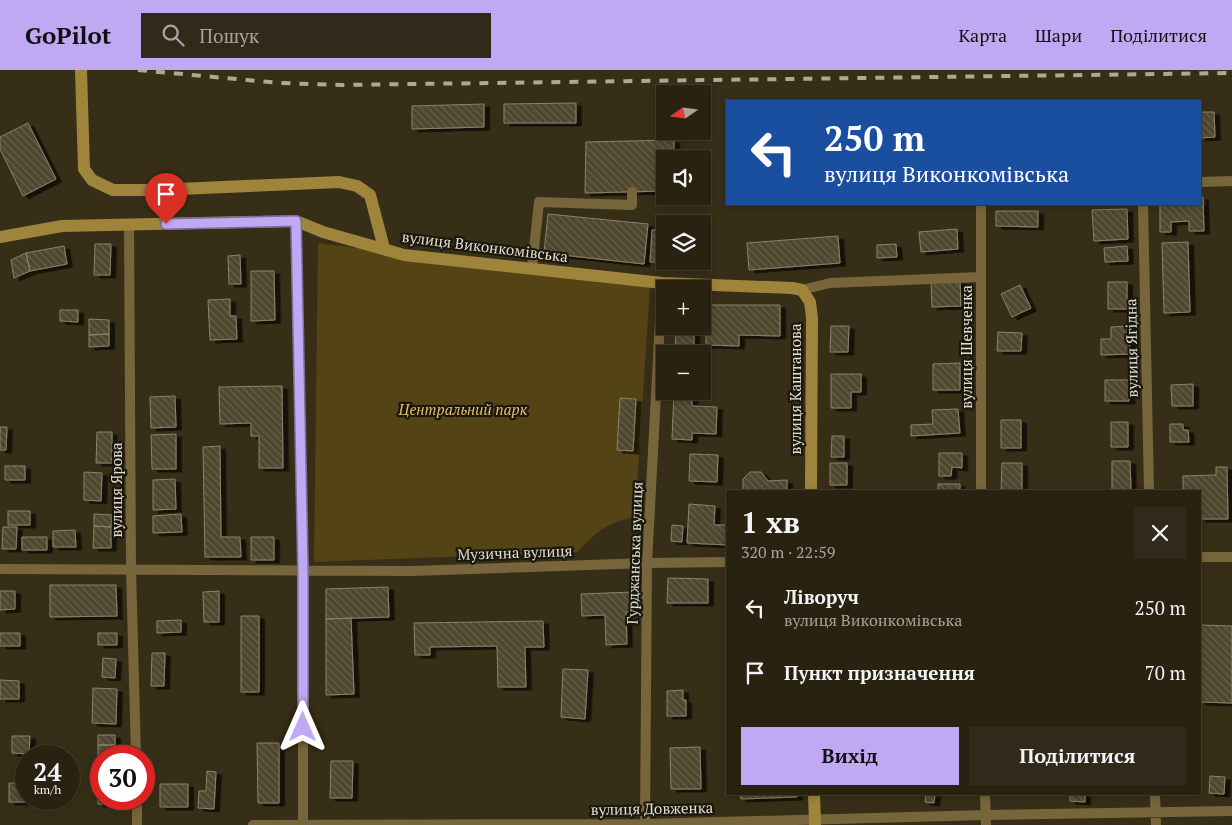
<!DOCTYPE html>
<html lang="uk">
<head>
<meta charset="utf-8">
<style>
  :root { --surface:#292211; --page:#312a1a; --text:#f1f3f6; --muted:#a5a49f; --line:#453f31; --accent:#c1a8f3 }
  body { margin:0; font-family:"PT Serif",serif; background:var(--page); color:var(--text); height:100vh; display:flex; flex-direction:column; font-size:19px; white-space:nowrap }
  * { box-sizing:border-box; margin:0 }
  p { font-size:16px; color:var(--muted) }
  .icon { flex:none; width:28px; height:28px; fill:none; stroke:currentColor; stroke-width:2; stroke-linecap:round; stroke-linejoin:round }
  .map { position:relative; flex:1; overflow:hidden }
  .details { position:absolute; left:726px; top:420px; width:475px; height:305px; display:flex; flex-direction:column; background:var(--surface); border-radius:0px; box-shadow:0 2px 8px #0003,0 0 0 1px var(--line) }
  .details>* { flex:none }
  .guide { position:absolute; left:726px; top:30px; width:475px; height:105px; border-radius:0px; box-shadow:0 2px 8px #0003,0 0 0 1px var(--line); background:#1a4fa0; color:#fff; overflow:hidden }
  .needle { width:32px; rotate:256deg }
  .fabs { position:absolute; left:656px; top:15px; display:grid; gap:10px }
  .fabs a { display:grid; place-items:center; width:55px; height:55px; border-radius:0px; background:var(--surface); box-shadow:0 2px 8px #0003,0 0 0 1px var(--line); font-size:25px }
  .speed { position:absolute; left:15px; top:675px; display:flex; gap:10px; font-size:25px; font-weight:700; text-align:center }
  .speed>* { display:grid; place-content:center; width:65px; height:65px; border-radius:50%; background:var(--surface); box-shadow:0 2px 8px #0003,0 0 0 1px var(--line); line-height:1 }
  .speed small { font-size:12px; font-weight:400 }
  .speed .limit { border:8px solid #d22; background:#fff; color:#111 }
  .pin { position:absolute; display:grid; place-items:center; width:42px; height:42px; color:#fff; margin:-51px -21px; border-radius:50% 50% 50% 0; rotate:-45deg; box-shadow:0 0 5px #0007 }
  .pin .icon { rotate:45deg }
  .me { position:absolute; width:55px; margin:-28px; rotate:0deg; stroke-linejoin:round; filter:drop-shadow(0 0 4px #0008) }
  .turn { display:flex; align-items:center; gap:18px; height:105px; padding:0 15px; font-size:22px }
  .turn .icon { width:65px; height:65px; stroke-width:2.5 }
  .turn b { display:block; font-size:35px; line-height:42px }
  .round { display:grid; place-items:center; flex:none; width:52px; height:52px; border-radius:0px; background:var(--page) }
  .overview { display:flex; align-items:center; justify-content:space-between; height:85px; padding:0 15px }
  h1 { font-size:30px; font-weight:700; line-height:38px }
  .cta { display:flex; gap:10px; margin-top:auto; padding:10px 15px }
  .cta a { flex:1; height:58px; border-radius:0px; background:var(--accent); color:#111; font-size:20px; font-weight:700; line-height:58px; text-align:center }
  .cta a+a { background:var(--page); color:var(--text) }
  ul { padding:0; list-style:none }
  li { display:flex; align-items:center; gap:15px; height:65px; padding:0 15px }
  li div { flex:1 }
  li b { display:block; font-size:19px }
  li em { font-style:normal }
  header { display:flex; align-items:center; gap:30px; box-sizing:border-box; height:70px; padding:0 25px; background:var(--accent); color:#111 }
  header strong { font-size:24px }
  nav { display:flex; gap:28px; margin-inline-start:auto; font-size:18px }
  .search { width:350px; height:45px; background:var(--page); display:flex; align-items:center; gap:12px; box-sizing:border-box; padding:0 18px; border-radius:0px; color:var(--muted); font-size:19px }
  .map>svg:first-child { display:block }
  .green { fill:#544314 }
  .building { fill:url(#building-back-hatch); stroke:#8c8268; filter:url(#shadow) }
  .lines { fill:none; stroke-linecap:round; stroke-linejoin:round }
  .street { stroke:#77663b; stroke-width:10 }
  .secondary { stroke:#9f843b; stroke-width:12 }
  .rail { stroke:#afa898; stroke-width:4; stroke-dasharray:9 9; stroke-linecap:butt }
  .route-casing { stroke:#7d6d9e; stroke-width:12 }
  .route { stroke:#c1a8f3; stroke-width:9 }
  .labels { text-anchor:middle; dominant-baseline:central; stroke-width:4.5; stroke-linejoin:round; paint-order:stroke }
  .street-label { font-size:15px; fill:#e3ddd0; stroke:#1a170d }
  .park-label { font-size:15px; font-style:italic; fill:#e3c26b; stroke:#1a170d }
</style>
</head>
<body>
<header>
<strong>GoPilot</strong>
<div class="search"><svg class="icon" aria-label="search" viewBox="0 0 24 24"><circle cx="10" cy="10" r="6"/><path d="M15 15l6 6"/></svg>Пошук</div>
<nav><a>Карта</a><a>Шари</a><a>Поділитися</a></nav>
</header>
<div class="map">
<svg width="1232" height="755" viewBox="0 0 1232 755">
  <defs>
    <pattern id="building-back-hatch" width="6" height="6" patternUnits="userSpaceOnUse" patternTransform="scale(1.25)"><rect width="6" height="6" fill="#4f462e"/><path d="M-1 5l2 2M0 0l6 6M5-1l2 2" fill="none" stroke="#68604b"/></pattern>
    <filter id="shadow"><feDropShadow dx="5.5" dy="3" stdDeviation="0" flood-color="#0009"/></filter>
  </defs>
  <rect width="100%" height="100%" fill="#372e17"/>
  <!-- green -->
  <path class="green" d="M318 173 650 216 635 447C610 452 594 462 578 482L314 492Z"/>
  <!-- building -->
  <path class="building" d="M576 33V53H504V34Z
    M484 34V57L412 59V36Z
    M1200 42H1214L1215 67 1200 68Z
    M28 53 56 109 23 126 0 79V67Z
    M674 70V89H665V121L585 123 586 72Z
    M1200 127H1203L1204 161H1189V151L1171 152V162H1160V134H1200Z
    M1127 139 1128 169 1094 171 1092 140Z
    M996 141H1038V157L996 156Z
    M548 144 648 154 644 194 544 183Z
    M957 159 958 179 921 182 919 162Z
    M652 160 665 161V191H672V193L650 192Z
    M838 166 840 193 749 200 747 173Z
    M1188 172 1190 242 1164 243 1162 173Z
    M95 174H111L110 205H94Z
    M896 174 897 187 877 188V175Z
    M64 176 67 194 30 201 26 183Z
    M1127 176 1128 191 1105 192 1104 178Z
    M26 183 30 201 14 208 11 190Z
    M240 185 241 214H229L228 186Z
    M251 201H274L275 250 251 251Z
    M960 211 961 236 932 237 931 212Z
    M1108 212H1127V239H1108Z
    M1020 215 1031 238 1012 247 1001 224Z
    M230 229V246H236L237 269 210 270 208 230Z
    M702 235H780V266L739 265V276L706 275V264H702Z
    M60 240H78V252L60 251Z
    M89 249 109 250V264L89 265Z
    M676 256H694V284H675Z
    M831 256H849L848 282H830Z
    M1129 256 1130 284 1101 285V269H1111V257Z
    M998 262 1022 263 1021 281H997Z
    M109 264V276L89 277V265Z
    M960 293V320H933V294Z
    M831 304H861V322H851V338H831Z
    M1105 310H1129V331H1105Z
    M1193 314V336H1172L1171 315Z
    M282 316 283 398H259V366H251V353L220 354 219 317Z
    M674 321H692V336L717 337 716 364 692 363V370L672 369Z
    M175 326 176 357 151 358 150 327Z
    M620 328 636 329 633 381 617 380Z
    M958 339 960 363 911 366V355L933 354 932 340Z
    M1001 350H1021V378H1001Z
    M1111 352H1128V377H1111Z
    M1170 354H1183V360H1188L1189 372H1170Z
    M0 357H7L6 380H0Z
    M97 362H112V393H96Z
    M176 364V399H152L151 365Z
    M832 366H844V387H831Z
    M220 376 221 467H240L241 487H205L203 377Z
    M939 383H962V398L952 397 951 406H939Z
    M690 384 718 385 717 412 689 411Z
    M1112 391H1130L1131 420H1112Z
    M830 393H847V415H830Z
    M1002 393H1022V421H1001Z
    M5 396H25V410H5Z
    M1216 397H1227L1228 449H1200V421H1183V406L1216 405Z
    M84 402 102 403 101 431 84 430Z
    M750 402H761L768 411 787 410V421H743V409Z
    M175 409 176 439 153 440V410Z
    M938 414H960V421H938Z
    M689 434 715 436 714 455H728V475L687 473Z
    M8 441H30V455H8Z
    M94 444 112 445 111 457 94 456Z
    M181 444 182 462 153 463V446Z
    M672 455 683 456 682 472 671 471Z
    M94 456 111 457V478H93Z
    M3 457H17L16 479H2Z
    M75 460 76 477H53V461Z
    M22 467H47V480H22Z
    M251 467H274V490H251Z
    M668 508 708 509V533H667Z
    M50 515H116L117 546 50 547Z
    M388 517 389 547 326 549V519Z
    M0 521H15V539L0 540Z
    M219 521V552H204L203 522Z
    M633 522 634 541 626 542 627 574 606 575 605 545 582 546 581 524Z
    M241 546H259V622H241Z
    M351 548 354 624 326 625V549Z
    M181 550V562L157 563V551Z
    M543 551 544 577H525L526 617H498L497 576 430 577V585H415L414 553Z
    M1200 555 1232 556V633L1200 632Z
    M0 563H20V576H0Z
    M98 563H117V575H98Z
    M152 583H165L164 616H151Z
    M103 588 116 589 115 608 102 607Z
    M563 599 588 600 585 649 561 647Z
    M0 610 19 611V629H0Z
    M93 618 117 619 116 654 92 653Z
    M683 620V630H686V646H667V621Z
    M98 665H115V675H98Z
    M12 666H30L29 684 12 683Z
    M257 673H279V733H258Z
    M98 675H115V686L98 688Z
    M700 677 701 719H671L670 678Z
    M331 691H353L352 728H330Z
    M95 697H101V708H94Z
    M207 701 216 702 214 739 198 738 199 721H206Z
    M1210 706 1225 707 1224 724 1209 723Z
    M9 713H26V729H40V732H9Z
    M160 714H188V737H160Z
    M98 717H101V729H116V734H98Z
    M740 724H797V727L741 729Z
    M926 724H935L934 733 925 732Z
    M1070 724H1085V732L1070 731Z"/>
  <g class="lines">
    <!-- street -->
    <path class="street" d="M1200 112 1232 111
      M1143 134 1149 421
      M296 151 303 501V755
      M129 154 131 499 136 686
      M532 198 539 132 632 135V122
      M802 220 830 213 981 207
      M981 421V134
      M1200 487H1232
      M0 499 411 501 647 493 728 492
      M985 724 986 755
      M1155 724 1156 755
      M137 729V755
      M645 754 647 493 662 213
      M253 755 645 754 986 745 1232 741"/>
    <!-- secondary -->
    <path class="secondary" d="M81 0 84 99 92 110 113 120H156L339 112 357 116 370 125 384 178
      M0 167 62 156 296 151 323 162 404 185 662 213 792 218 802 220 810 232 812 248 811 421
      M814 724 815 755"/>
    <!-- rail -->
    <path class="rail" d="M138 0 280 13 341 15 1232 3"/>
  </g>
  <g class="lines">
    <!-- route casing -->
    <g class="route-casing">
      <path id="route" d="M166 154 296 151 303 501V657"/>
    </g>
    <!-- route -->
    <use href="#route" class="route"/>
  </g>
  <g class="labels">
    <!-- street labels -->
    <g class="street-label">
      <text transform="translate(485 176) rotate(7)">вулиця Виконкомівська</text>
      <text transform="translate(966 277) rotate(-90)">вулиця Шевченка</text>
      <text transform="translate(1131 278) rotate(-91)">вулиця Ягідна</text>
      <text transform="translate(795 319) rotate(-90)">вулиця Каштанова</text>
      <text transform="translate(116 420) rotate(-90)">вулиця Ярова</text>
      <text transform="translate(515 482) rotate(-2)">Музична вулиця</text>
      <text transform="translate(634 483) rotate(-88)">Гурджанська вулиця</text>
      <text transform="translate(652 738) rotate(-1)">вулиця Довженка</text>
    </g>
    <!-- park labels -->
    <g class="park-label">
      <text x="463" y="339">Центральний парк</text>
    </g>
  </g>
</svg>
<div class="fabs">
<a><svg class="needle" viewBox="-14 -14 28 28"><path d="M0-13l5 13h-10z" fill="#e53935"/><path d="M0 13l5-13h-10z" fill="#a5a49f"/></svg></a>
<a><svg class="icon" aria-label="sound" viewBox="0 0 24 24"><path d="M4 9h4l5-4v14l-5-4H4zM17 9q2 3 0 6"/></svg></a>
<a><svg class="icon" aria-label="layers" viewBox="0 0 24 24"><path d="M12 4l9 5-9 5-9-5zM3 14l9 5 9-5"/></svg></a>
<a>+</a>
<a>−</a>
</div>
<div class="speed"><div>24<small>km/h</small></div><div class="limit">30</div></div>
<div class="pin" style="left:166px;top:154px;background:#d93025"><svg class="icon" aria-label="arrive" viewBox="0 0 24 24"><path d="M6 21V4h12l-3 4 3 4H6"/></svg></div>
<svg class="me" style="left:303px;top:657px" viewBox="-20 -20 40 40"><path d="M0-17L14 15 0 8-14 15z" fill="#c1a8f3" stroke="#fff" stroke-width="4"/></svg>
<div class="guide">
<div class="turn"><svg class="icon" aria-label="left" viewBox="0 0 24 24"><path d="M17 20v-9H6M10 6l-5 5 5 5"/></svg><div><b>250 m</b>вулиця Виконкомівська</div></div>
</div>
<section class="details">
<div class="overview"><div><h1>1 хв</h1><p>320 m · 22:59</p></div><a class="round"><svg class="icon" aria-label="close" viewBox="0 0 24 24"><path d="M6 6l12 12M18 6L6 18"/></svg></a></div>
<ul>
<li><svg class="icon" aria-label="left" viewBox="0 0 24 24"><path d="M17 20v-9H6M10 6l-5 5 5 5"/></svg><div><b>Ліворуч</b><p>вулиця Виконкомівська</p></div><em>250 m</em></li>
<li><svg class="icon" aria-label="arrive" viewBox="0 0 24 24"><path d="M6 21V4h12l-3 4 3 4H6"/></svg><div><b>Пункт призначення</b></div><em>70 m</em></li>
</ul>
<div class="cta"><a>Вихід</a><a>Поділитися</a></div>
</section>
</div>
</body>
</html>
